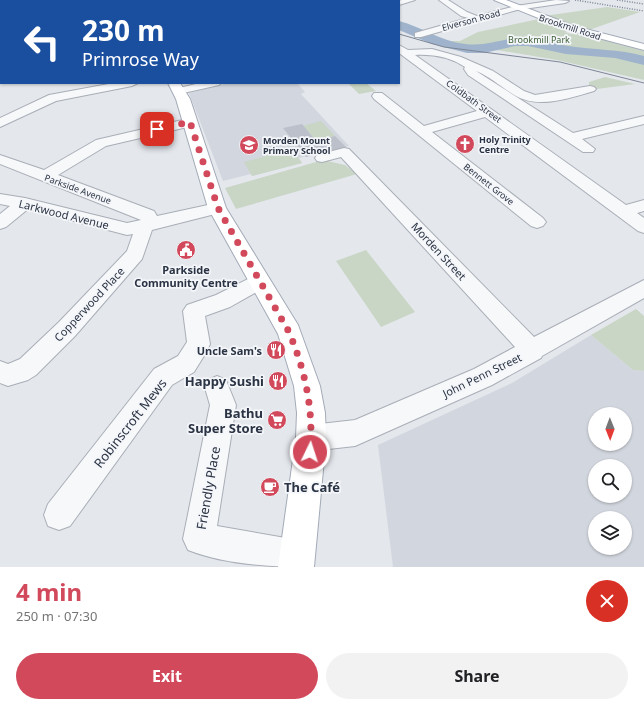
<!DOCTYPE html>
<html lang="en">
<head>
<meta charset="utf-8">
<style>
  :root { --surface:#fff; --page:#f2f2f2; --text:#202124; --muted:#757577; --accent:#d1495b }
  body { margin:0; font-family:"Noto Sans",sans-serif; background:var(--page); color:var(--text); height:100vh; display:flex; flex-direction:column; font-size:15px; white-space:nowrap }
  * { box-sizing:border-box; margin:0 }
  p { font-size:13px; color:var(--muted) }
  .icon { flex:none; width:22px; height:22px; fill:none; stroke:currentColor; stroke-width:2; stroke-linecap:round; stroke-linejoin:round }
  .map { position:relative; height:567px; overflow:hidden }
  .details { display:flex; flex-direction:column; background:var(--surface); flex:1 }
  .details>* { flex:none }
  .hud { position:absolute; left:0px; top:0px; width:400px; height:84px; box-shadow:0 1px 3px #0004; background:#1a4fa0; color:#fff; overflow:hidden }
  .needle { width:26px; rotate:179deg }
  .controls { position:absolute; left:588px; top:407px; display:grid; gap:8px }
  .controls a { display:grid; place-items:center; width:44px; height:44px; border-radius:50%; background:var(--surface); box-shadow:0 1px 3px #0004; font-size:20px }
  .pin { position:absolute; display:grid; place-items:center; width:34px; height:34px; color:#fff; margin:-17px; border-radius:8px; box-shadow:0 2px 6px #0006 }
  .me { position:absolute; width:44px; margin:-22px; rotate:4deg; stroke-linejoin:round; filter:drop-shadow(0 0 3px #0008) }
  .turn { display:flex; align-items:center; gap:14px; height:84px; padding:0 16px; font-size:18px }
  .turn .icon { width:52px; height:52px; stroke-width:2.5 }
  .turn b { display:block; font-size:28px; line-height:34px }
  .round { display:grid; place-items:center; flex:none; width:42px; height:42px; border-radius:21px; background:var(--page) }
  .summary { display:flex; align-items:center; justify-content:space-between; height:68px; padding:0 16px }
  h1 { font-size:24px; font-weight:700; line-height:30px; color:var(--accent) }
  .action { display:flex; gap:8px; margin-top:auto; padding:8px 16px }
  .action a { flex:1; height:46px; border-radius:24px; background:var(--accent); color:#fff; font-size:16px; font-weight:700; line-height:46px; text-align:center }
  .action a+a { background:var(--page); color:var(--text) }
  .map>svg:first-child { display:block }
  .built { fill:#d2d6de; fill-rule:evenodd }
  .green { fill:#c9d6c5 }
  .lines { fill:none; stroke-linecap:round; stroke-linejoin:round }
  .river { fill:#9fb4cc; fill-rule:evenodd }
  .building { fill:#bbc0ca }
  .minor-casing { stroke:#a9aeb7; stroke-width:2 }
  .major-casing { stroke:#a3abb8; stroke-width:2 }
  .minor { fill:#f7f8fa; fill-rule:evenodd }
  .major { fill:#fff; fill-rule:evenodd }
  .tram { stroke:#7d8696; stroke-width:1 }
  .rail { stroke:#7d8696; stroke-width:1.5; stroke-dasharray:1 1.5; stroke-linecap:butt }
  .route { stroke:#d1495b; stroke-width:7; stroke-dasharray:0 12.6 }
  .labels { text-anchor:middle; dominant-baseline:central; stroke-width:3.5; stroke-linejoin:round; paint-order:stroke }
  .far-street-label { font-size:9px; fill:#2b3445; stroke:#f4f6f9 }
  .far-park-label { font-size:9px; fill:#3f6138; stroke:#f4f6f9 }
  .far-poi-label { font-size:9px; font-weight:bold; fill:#2b3445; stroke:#f4f6f9; text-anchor:start }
  .street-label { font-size:11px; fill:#2b3445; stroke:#f4f6f9 }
  .poi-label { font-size:11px; font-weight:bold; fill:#2b3445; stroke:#f4f6f9 }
  .near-poi-label { font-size:13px; font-weight:bold; fill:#2b3445; stroke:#f4f6f9; text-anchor:end }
  .near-street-label { font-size:13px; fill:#2b3445; stroke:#f4f6f9 }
</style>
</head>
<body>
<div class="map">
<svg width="644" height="567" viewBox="0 0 644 567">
  <rect width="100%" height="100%" fill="#e4e7ec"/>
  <!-- built -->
  <path class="built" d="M228 83H297L305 92 301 94 349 146 299 158 302 163 252 176 251 174 223 181 189 93Z
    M591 335 633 370 644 371V567H393L378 445 512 383ZM595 414H625V444H595ZM595 466H625V496H595ZM595 518H625V548H595Z"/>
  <!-- green -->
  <path class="green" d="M607 7 640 12 589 30 544 16Z
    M539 19 569 30 565 32 571 34 577 33 644 51V80L557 60 443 41H460L478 32Z
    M605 77 635 84 597 89 589 86V82Z
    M348 83H366L376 91 359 94Z
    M321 121 335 136 316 141 303 126Z
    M292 149 302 163 252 176 244 162Z
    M323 160 345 165 357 174 236 209 225 188Z
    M366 250 415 312 381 327 336 261Z
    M636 309 644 316V371L633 370 591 335Z"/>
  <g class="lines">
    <!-- river -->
    <path class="river" d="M338 0H350V1H338Z
      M399 21C422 27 440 41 465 44 486 47 503 38 523 38 539 38 553 44 568 46 594 50 619 49 644 56V65L615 58 566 54 528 46H515L484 53H467L432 44 399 30Z"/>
  </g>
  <!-- building -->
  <path class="building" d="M302 124 316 141 335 136 346 147 306 157 283 128Z"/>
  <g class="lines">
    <!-- minor casing -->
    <g class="minor-casing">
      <path id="minor" d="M204 0H213L214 1H205Z
        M278 0H294L295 1H277Z
        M377 0H386L387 1H378Z
        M402 0H415L399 5 398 1Z
        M439 0H448L467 12 477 16 516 6 556 0 569 1 565 3 517 10 421 37H415V33L468 18 461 16Z
        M0 19H1V25H0Z
        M399 45 408 50 432 49 461 57 493 71 524 91 535 95 590 86 594 87 596 89 594 91C570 98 539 109 516 96 502 88 491 77 476 71L573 133 644 116V124L582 139 595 149 593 152H583L468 75 464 69 465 67C450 57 433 54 415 55L626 205 644 200V211L637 213 644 218V233L638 231 485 117 432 132 543 218 546 222 543 226 537 228 531 226 374 99 372 96 374 93H382L424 126 477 111 399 53Z
        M0 57H1V63H0Z
        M114 83H138L132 86 56 101 0 127V118L49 95Z
        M200 83H221L219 85 179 94 173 91 175 89Z
        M191 118 197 122 196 125 106 146 58 175 154 211 157 216 217 203 223 204 225 208 223 212 152 230 142 259 75 336 36 375 28 380 8 386 0 383V361L8 364 20 359 59 322 127 251 133 234 127 235 28 209 6 227 0 229V214L10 206 0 204V194L25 198 127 223 141 220 0 164V155L44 170 96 140Z
        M344 148 349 149 534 337 644 280V298L542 356 541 358 492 385 355 446 311 451 302 447 298 438 302 429 311 425 355 420 474 369 515 347 341 157 322 162 317 161 315 158 317 155Z
        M260 273 267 276 270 281 267 286 230 307 205 316 210 344 207 351 194 372 172 385 70 526 59 530 48 526 44 515 48 504 154 369 178 356 187 342 183 311 187 305 216 295Z
        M217 376 226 380 236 405 217 526 297 540 308 545 313 556 308 567C271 567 223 564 188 550L183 539 210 405 205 388 208 380Z"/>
    </g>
    <!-- major casing -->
    <g class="major-casing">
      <path id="major" d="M104 0H113V1H104Z
        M494 0H506L574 26 644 44V50L568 30Z
        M168 83H180L190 99 226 208 298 325 320 386 325 413 326 438 314 567H278L296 438 297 413 294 386 278 334 208 208 176 99Z"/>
    </g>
    <!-- minor -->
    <use href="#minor" class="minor"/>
    <!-- major -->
    <use href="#major" class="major"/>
    <!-- tram -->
    <path class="tram" d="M333 0 335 1
      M399 34 444 47 560 62 644 83"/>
    <!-- rail -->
    <path class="rail" d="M575 0 644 11
      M617 0 644 4"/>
  </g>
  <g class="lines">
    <!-- route -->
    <path class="route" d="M157 129 190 122 218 208 289 332C305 370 314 410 310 452"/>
  </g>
  <!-- icons -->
  <defs>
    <g id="church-disc" transform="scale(1)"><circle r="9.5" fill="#d1495b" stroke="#f4f6f9"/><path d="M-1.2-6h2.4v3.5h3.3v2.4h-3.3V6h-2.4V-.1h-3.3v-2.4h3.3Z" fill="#fff"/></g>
    <g id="school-disc" transform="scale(1)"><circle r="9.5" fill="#d1495b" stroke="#f4f6f9"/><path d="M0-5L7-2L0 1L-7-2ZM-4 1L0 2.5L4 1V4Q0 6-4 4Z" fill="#fff"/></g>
    <g id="civic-disc" transform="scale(1)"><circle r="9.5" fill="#d1495b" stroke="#f4f6f9"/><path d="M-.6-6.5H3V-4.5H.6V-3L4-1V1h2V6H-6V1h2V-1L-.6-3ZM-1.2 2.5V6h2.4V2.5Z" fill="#fff"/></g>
    <g id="restaurant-disc" transform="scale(1)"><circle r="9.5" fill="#d1495b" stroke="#f4f6f9"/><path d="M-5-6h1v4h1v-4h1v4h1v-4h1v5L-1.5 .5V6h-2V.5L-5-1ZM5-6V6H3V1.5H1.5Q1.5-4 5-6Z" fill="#fff"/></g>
    <g id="supermarket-disc" transform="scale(1)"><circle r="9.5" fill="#d1495b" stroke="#f4f6f9"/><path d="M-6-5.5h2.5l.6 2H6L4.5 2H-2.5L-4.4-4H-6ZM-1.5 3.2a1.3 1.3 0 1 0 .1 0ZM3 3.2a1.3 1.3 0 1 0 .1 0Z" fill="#fff"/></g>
    <g id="cafe-disc" transform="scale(1)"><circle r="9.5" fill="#d1495b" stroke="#f4f6f9"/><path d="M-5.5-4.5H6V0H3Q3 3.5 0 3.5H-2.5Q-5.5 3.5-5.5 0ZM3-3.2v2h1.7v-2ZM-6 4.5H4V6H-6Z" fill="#fff"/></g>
  </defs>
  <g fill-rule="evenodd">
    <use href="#church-disc" x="465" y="144"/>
    <use href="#school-disc" x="249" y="145"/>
    <use href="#civic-disc" x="186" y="250"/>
    <use href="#restaurant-disc" x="276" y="350"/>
    <use href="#restaurant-disc" x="278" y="381"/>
    <use href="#supermarket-disc" x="277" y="420"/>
    <use href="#cafe-disc" x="270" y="487"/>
  </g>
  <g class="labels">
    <!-- far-street labels -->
    <g class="far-street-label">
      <text transform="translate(471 20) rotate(-15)">Elverson Road</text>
      <text transform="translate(570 27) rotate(18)">Brookmill Road</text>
      <text transform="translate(474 101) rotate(36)">Coldbath Street</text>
      <text transform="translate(489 184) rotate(38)">Bennett Grove</text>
      <text transform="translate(78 189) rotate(20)">Parkside Avenue</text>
    </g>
    <!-- far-park labels -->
    <g class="far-park-label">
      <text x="539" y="39">Brookmill Park</text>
    </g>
    <!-- far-poi labels -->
    <g class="far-poi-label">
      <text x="479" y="139">Holy Trinity<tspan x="479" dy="10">Centre</tspan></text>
      <text x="263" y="140">Morden Mount<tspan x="263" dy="10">Primary School</tspan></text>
    </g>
    <!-- street labels -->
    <g class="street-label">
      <text transform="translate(64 214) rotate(14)">Larkwood Avenue</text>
      <text transform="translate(439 251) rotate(47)">Morden Street</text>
      <text transform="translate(89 304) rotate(-47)">Copperwood Place</text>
      <text transform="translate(482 375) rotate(-26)">John Penn Street</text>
    </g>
    <!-- poi labels -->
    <g class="poi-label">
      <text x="186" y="269">Parkside<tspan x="186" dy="13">Community Centre</tspan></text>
      <text x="262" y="350" text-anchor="end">Uncle Sam's</text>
    </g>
    <!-- near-poi labels -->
    <g class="near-poi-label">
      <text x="264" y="381">Happy Sushi</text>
      <text x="263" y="413">Bathu<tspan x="263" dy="15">Super Store</tspan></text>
      <text x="284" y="487" text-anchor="start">The Café</text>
    </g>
    <!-- near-street labels -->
    <g class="near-street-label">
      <text transform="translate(130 423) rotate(-52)">Robinscroft Mews</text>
      <text transform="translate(208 488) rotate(-80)">Friendly Place</text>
    </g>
  </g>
</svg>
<div class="controls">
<a><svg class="needle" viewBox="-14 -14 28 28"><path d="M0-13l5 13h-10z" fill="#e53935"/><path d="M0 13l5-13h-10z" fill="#757577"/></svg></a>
<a><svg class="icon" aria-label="search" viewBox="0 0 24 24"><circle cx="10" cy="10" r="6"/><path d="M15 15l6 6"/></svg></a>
<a><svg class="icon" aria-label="layers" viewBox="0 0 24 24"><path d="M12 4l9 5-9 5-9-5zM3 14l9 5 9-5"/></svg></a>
</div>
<div class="pin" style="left:157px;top:129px;background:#d93025"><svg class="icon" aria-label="arrive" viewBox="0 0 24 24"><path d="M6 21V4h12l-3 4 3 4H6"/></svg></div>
<svg class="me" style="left:310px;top:452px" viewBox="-20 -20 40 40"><circle r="17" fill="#d1495b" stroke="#fff" stroke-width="3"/><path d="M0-11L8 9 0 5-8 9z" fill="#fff"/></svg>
<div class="hud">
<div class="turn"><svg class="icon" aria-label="left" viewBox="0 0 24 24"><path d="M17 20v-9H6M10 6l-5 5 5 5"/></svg><div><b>230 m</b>Primrose Way</div></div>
</div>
</div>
<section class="details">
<div class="summary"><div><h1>4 min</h1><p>250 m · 07:30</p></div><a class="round" style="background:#d93025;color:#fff"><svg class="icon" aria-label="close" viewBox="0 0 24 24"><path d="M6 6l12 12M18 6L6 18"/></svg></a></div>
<div class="action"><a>Exit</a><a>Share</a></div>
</section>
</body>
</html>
